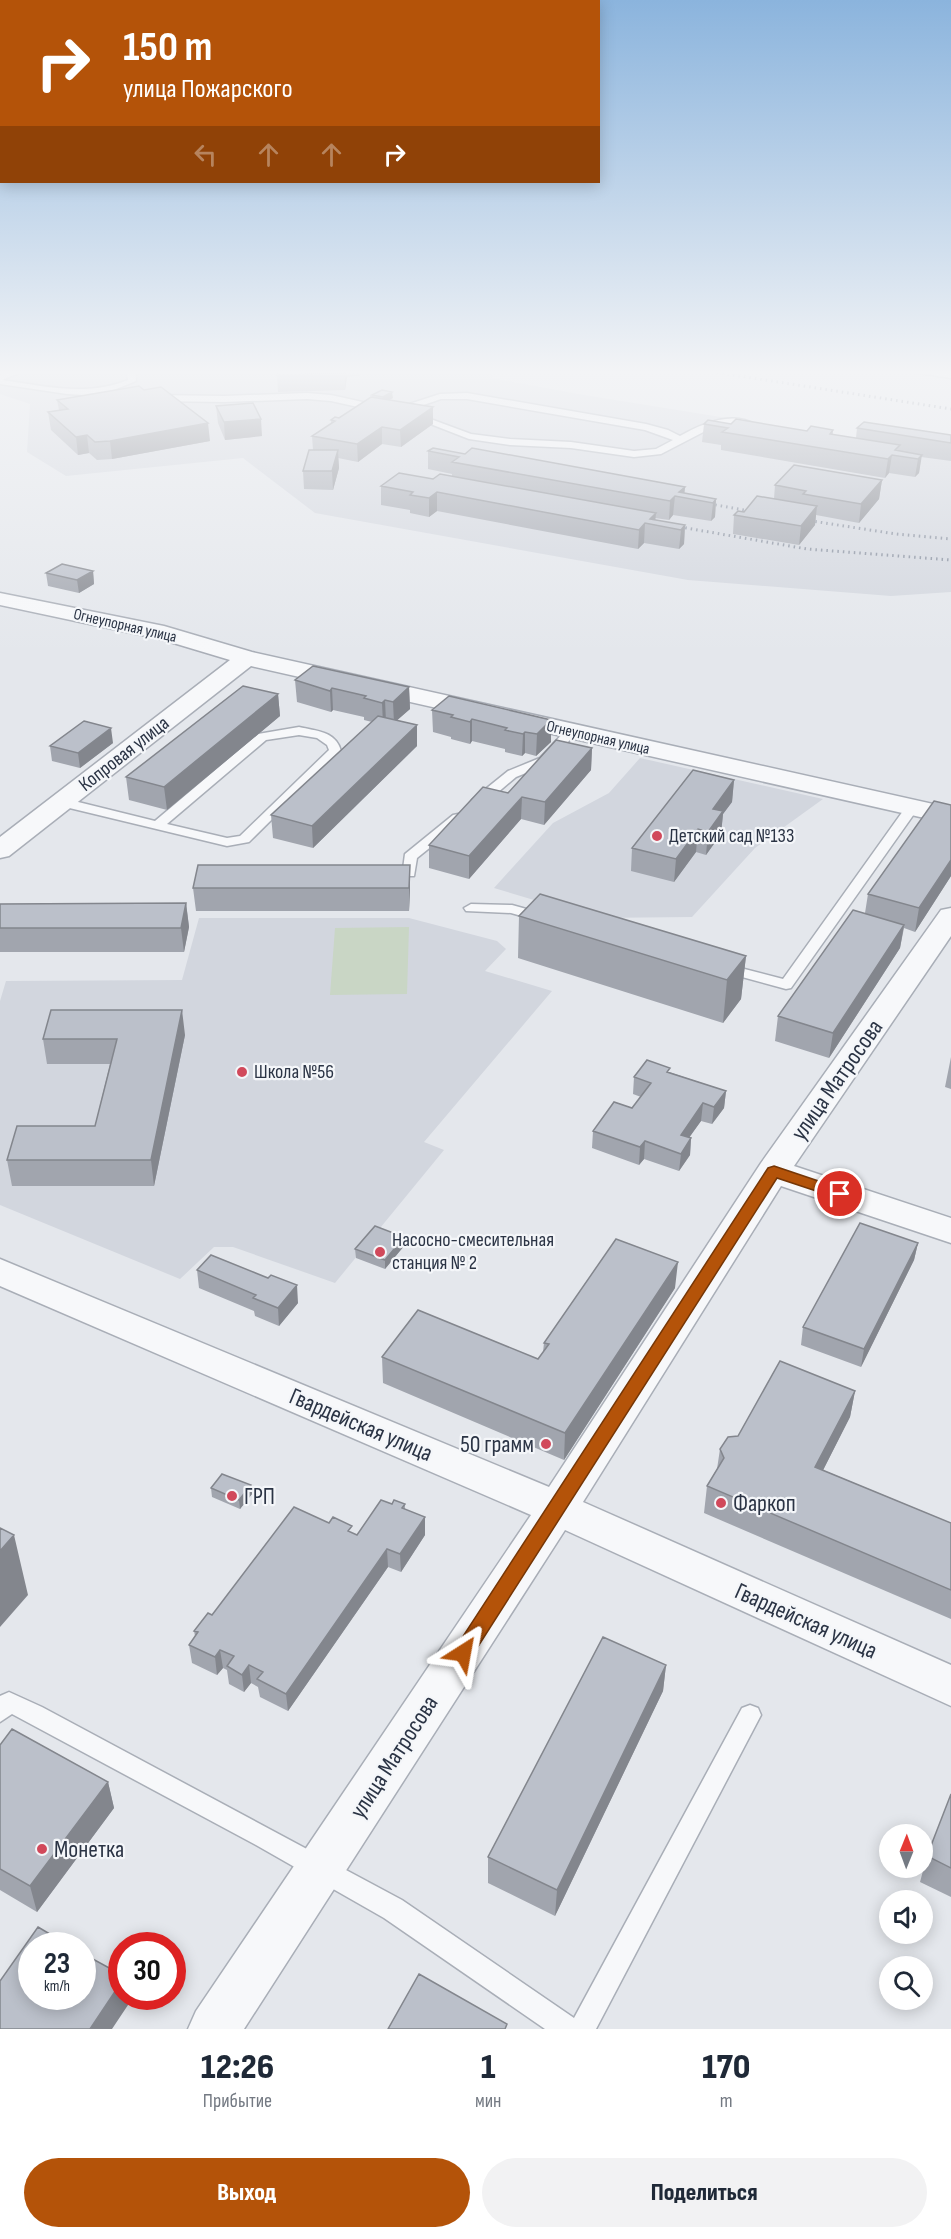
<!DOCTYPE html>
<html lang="ru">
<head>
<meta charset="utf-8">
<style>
  :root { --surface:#fff; --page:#f2f2f3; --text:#1f2937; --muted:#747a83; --accent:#b45309 }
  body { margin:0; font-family:"Sofia Sans Condensed",sans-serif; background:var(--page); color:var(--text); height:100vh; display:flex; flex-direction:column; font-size:22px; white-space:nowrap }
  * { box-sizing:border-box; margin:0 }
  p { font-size:20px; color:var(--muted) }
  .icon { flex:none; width:33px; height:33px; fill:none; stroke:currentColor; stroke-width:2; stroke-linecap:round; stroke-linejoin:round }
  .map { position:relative; height:2029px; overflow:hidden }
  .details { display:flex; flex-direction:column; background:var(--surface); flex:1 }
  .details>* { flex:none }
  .guide { position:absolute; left:0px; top:0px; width:600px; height:183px; box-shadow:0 3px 15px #0003; background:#b45309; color:#fff; overflow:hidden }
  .needle { width:39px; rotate:1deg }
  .fabs { position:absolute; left:879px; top:1824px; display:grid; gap:12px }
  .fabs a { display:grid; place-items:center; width:54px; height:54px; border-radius:50%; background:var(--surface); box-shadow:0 3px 15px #0003; font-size:30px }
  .speed { position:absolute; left:18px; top:1932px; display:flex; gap:12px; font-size:30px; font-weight:700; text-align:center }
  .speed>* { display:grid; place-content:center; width:78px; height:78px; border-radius:50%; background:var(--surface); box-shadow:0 3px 15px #0003; line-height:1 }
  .speed small { font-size:15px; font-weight:400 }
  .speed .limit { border:9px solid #d22; background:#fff; color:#111 }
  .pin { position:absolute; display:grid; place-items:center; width:51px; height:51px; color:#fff; margin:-26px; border:3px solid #fff; border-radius:50%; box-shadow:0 2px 6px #0007 }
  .me { position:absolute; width:66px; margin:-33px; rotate:34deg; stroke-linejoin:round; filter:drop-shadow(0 0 4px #0008) }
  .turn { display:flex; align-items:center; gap:21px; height:126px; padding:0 24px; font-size:27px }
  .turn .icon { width:78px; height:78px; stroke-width:2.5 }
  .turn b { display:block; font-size:42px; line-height:51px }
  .lanes { display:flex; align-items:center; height:57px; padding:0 24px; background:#0003; justify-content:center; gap:30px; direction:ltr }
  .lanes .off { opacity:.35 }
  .eta { display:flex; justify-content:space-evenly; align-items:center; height:102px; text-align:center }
  .eta b { font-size:36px; font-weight:800; line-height:42px }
  .cta { display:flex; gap:12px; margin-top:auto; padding:12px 24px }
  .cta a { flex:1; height:69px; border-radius:36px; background:var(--accent); color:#fff; font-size:24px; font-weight:800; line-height:69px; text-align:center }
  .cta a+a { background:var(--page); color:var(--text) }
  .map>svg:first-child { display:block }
  .built { fill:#d2d6de }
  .green { fill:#c9d6c5 }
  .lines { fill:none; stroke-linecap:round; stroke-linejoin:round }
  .lane-casing { stroke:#a9aeb7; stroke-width:3 }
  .street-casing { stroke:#a9aeb7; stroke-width:3 }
  .lane { fill:#f7f8fa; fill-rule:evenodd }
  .street { fill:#f7f8fa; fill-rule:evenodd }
  .rail { stroke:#7d8696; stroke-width:3; stroke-dasharray:1.5 4; stroke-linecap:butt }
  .wall { fill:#a1a5ae }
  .shaded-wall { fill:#83868d }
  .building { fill:#bbc0ca; stroke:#83868d; stroke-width:1.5 }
  .route { fill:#b45309; stroke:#753606; stroke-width:1.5 }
  .poi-dot { fill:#d1495b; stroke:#f4f6f9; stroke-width:2 }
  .labels { text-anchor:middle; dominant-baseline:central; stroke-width:4.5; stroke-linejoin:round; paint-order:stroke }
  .far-street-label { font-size:16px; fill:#2b3445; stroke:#f4f6f9 }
  .street-label { font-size:20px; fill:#2b3445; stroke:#f4f6f9 }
  .poi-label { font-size:20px; fill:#2b3445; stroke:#f4f6f9; text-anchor:start }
  .near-street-label { font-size:24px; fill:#2b3445; stroke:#f4f6f9 }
  .near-poi-label { font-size:24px; fill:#2b3445; stroke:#f4f6f9; text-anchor:start }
</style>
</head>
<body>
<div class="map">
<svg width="951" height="2029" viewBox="0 0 951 2029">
  <rect width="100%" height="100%" fill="#e4e7ec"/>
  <!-- built -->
  <path class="built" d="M0 369H503L492 375V378L578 394 951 454V592L891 596 688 580 315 513 243 458 66 476 27 452 30 404 0 394Z
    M640 758 823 799 755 848 692 917 594 918 494 888 553 823 609 793Z
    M199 918H409L497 941 506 949 485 971 552 991 424 1142 444 1150 335 1283 233 1247H214L180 1279 0 1205V1001L6 981 182 980Z"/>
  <!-- green -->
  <path class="green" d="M409 927 407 994 330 995 335 928Z"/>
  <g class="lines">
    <!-- lane casing -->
    <g class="lane-casing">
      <path id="lane" d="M16 369H28L2 380C45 386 87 397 128 380L127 369H135L136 381 111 391 123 392 124 394 120 397 67 394 0 384V375Z
        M893 369H918L951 374V378Z
        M307 393 331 395 394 409 440 394 467 393 646 424 668 430 680 436C701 424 733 410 756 425L752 428 715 426 661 454 634 457 571 448 510 445 469 439 410 416 417 414 471 434 510 439 571 442 634 451 656 449 673 440 645 430 467 399H441L394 415 331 401 307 399 224 402 156 401 152 398 156 395 224 396Z
        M299 727C316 731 336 731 341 751L249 842 227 846 57 805 56 802 62 798 155 821 258 734ZM299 735 317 738 327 745 329 750 240 836 227 838 167 824 266 740Z
        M571 728 577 732 548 764 516 777 482 806H472L471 803 472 800 508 771 540 758 567 729Z
        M913 803 919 807 791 988 786 989 720 971 718 968 720 965 725 964 783 979 908 804Z
        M458 814 463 815 464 818 463 821 417 858 414 876H392L390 873 392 870 403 869 405 854 453 815Z
        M471 904 512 905 548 915 550 918 543 922 511 913 466 911 464 908Z
        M9 1692 42 1707 402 1900 574 2018 742 1708 750 1705 758 1708 761 1715 596 2029H545L384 1918 256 1845 12 1714 0 1722V1696Z"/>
    </g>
    <!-- street casing -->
    <g class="street-casing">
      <path id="street" d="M0 593 164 626 252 652 951 808V824L251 666 9 856 0 858V837L230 660 160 639 0 605Z
        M951 908V936L794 1166 951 1218V1243L781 1186 583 1502 951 1665V1706L565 1530 244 2029H188L196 2011 531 1515 0 1286V1259L549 1487 761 1163 941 910Z"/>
    </g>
    <!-- lane -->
    <use href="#lane" class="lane"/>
    <!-- street -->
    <use href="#street" class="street"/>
    <!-- rail -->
    <path class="rail" d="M695 369 951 409
      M699 502 761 513
      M799 519 896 534 951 539
      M669 525 807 549 951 560"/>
  </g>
  <!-- wall -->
  <path class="wall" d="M279 369H360L359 376 347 377 345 390 278 392 277 375Z
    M372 395 393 398 389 400 433 424 401 447 382 444 358 462 338 458 339 468 333 490 304 489 303 471 313 450 312 436 331 424V420L339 418 372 397Z
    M57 400 210 441 112 459 97 460 89 453 78 455 51 430 48 412 59 410Z
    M216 406 262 436 225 440 218 423Z
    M704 424H731L807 431 833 430V435L856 438 857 428 951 435V461L921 457 919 473 915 477 889 473 885 478 721 450V445L702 442Z
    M428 451 465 454 685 487 684 493 716 499 715 517 711 521 673 515 669 520 655 518V520L685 525 684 544 679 549 644 543 638 549 437 511 429 517 410 513V510L381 505V486L452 476V474L428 469Z
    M882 480 879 499 859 523 816 515 815 525 799 545 733 534 734 515 744 512 774 499 775 485Z
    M93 571 94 584 79 593 48 586 46 573Z
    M295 680 409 687 410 709 397 720 417 746 313 848 273 838 271 815 372 722 364 720V717L333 710 331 712 297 702Z
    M278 694 280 716 167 810 129 800 126 777Z
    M432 710 551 720V742L536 756 525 753 522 756 505 752V749L472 741 470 744 451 739V737L433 732Z
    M113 743 80 768 52 761 50 746Z
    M592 748 591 770 544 825 521 819 469 879 429 868V845L508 793Z
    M734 780 732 802 723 814 721 834 706 855 696 852 674 882 631 871 632 848Z
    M951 805V876L915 932 904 928 900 948 829 1058 775 1041 778 1016 865 913 868 894Z
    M410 865V888L409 911H196L193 888Z
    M186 903 189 927 184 952H0V904Z
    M519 916 746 956 741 999 723 1023 518 958Z
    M185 1035 154 1186H12L7 1160 95 1126 110 1064H47L43 1039Z
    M951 1057V1089L945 1087Z
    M669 1072 726 1091 724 1108 712 1124 701 1121 689 1137 691 1138 690 1155 679 1171 644 1159 639 1165 592 1148 593 1131 632 1108 641 1097 633 1094 634 1077Z
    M918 1243 914 1260 861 1367 801 1345 803 1327Z
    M404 1246 385 1269 356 1258 355 1249Z
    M197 1270 298 1303 279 1326 255 1316 254 1311 199 1288Z
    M675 1288 564 1460 383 1383 382 1357 538 1359 543 1352 544 1343Z
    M855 1391 850 1417 823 1470 951 1523V1619L704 1513 707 1486 717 1469 720 1449 738 1436Z
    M251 1485 252 1494 240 1509 212 1497 211 1488Z
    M392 1504H405V1509L425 1535 401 1572 388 1567 288 1711 260 1697 258 1687 251 1683 244 1692 229 1684 227 1670 223 1668 217 1675 192 1663 189 1645 195 1636 194 1631 212 1615 352 1533 357 1535Z
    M666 1665 663 1691 555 1916 488 1883V1857Z
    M0 1745 108 1782 114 1808 37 1912 0 1890Z
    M951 1794V1897L920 1882 927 1856Z"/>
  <!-- shaded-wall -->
  <path class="shaded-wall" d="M345 369H347V377L345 390Z
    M392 392 393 398 383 403V397Z
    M433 407V424L401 447 400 430Z
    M261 419 262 436 225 440 224 422Z
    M208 423 210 441 112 459 110 441Z
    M382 427V444L358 462 357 444Z
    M87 435 89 453 78 455 76 437Z
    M338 450 339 468 333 490 332 471Z
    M892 455 889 473 885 478 888 459Z
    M922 455 919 473 915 477 918 459Z
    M882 480 879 499 859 523 861 504Z
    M685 487 684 498 679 492Z
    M437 492V511L429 517V498Z
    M675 496 673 515 669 520 670 501Z
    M716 499 715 517 711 521 713 503Z
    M817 506 815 525 799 545 801 526Z
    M656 513 655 525 650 519Z
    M645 523 644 543 638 549 639 530Z
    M685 525 684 544 679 549 681 530Z
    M93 571 94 584 79 593 77 580Z
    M409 687 410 709 394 723 393 702Z
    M332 688 333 710 331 712 330 691Z
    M278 694 280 716 167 810 164 787Z
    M385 700 386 722 383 724 382 703Z
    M472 719V741L470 744V722Z
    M551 720V742L536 756 537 734Z
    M417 725V746L313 848 312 826Z
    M111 728 113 743 80 768 78 753Z
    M525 732V753L522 756 523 734Z
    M592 748 591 770 544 825 545 802Z
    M734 780 732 802 723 814 721 834 706 855 708 832 713 809Z
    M522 797 521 819 469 879V856Z
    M698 829 696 852 674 882 676 859Z
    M951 860V876L915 932 919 908Z
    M410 865V888L409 911V888Z
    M186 903 189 927 184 952 181 928Z
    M904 925 900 948 829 1058 833 1033Z
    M746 956 741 999 723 1023 727 980Z
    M182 1010 185 1035 154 1186 151 1160Z
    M726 1091 724 1108 712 1124 714 1107Z
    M703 1103 701 1121 679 1152 681 1135Z
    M691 1138 690 1155 679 1171 681 1154Z
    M645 1141 644 1159 639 1165 640 1147Z
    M404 1237V1246L385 1269V1260Z
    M918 1243 914 1260 861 1367 864 1349Z
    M678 1262 675 1288 564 1460 565 1433Z
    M297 1285 298 1303 279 1326 278 1308Z
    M855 1391 850 1417 811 1494 815 1467Z
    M251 1485 252 1494 240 1509 239 1500Z
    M425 1517V1535L401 1572 400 1554Z
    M14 1535 28 1595 0 1627V1551Z
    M387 1549 388 1567 288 1711 286 1694Z
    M220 1650 223 1668 217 1675 215 1657Z
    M249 1665 251 1683 244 1692 242 1675Z
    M666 1665 663 1691 555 1916 557 1890Z
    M108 1782 114 1808 37 1912 30 1886Z
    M122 1981V1996H129L130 2002 112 2029H90Z"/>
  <!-- building -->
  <path class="building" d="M279 369H345V373L277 375Z
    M139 386 144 390 161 387 208 423 110 441 95 442 87 435 76 437 48 412 68 409 57 400Z
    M382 390 392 392 383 397 372 395Z
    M371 397 433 407 400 430 382 427 357 444 312 436 335 421 331 420 335 417 339 418Z
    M253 403 261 419 224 422 216 406Z
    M736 419 807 431 811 426 833 430 830 434 900 445 895 450 922 455 918 459 892 455 888 459 722 432 728 428 704 424 708 420 731 424Z
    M864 422 951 435V443L857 428Z
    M433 448 465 454 472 448 685 487 679 492 716 499 713 503 675 496 670 501 452 462 459 457 428 451Z
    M309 450H338L332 471H303Z
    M794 465 882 480 861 504 803 494 806 491 775 485Z
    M399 473 433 479 440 474 656 513 650 519 685 525 681 530 645 523 639 530 437 492 429 498 410 495 413 492 381 486Z
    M757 496 817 506 801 526 734 515 738 511 744 512Z
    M62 564 93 571 77 580 46 573Z
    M313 666 409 687 393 702 385 700 382 703 364 698 366 696 332 688 330 691 295 680Z
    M243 686 278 694 164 787 126 777Z
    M449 696 551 720 537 734 525 732 523 734 505 730 507 728 472 719 470 722 451 717 453 715 432 710Z
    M378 716 417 725 312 826 271 815Z
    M84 721 111 728 78 753 50 746Z
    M556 740 592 748 545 802 522 797 469 856 429 845 483 787 508 793Z
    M693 770 734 780 713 809 723 811 708 832 698 829 676 859 632 848Z
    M934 801 951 805V860L919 908 868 894Z
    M198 865H410L409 888H193Z
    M540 894 746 956 727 980 519 916Z
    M186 903 181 928H0V904Z
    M853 910 904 925 833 1033 778 1016Z
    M51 1010H182L151 1160H7L17 1126H95L117 1039H43Z
    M647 1060 670 1068 667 1072 726 1091 714 1107 703 1103 681 1135 691 1138 681 1154 645 1141 640 1147 593 1131 614 1102 632 1108 651 1083 634 1077Z
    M860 1223 918 1243 864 1349 803 1327Z
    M375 1226 404 1237 385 1260 355 1249Z
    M616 1239 678 1262 565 1433 382 1357 418 1310 538 1359 549 1344 544 1343Z
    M211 1255 268 1278 271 1275 297 1285 278 1308 253 1298 256 1295 197 1270Z
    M780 1361 855 1391 815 1467 951 1523V1590L707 1486 724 1458 720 1449 728 1437 738 1436Z
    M222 1474 251 1485 239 1500 211 1488Z
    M381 1500 392 1504 394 1500 405 1504 402 1508 425 1517 400 1554 387 1549 286 1694 257 1679 263 1672 249 1665 242 1675 227 1666 234 1656 220 1650 215 1657 189 1645 198 1632 194 1631 208 1613 212 1615 294 1507 329 1523 333 1517 352 1526 348 1531 357 1535Z
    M0 1528 14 1535 0 1551Z
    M603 1637 666 1665 557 1890 488 1857Z
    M12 1729 108 1782 30 1886 0 1869V1745Z
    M951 1794V1868L927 1856Z
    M38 1927 70 1946H32V1996H82V1953L122 1975V1981L90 2029H0V1981Z
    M419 1974 507 2024 505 2029H388Z"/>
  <!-- sky -->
  <linearGradient id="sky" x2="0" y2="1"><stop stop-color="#8bb4dd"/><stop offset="0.57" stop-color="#f3f4f6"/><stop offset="1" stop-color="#f3f4f6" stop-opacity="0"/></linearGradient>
  <rect width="951" height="653" fill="url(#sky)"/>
  <!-- route -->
  <path class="route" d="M774 1166 845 1190 848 1194 840 1199 777 1178 470 1659 463 1661 456 1659 453 1653 456 1647 768 1168Z"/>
  <!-- markers -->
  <g class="poi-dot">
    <circle cx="657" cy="836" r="6"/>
    <circle cx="242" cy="1072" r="6"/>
    <circle cx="380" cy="1252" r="6"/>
    <circle cx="546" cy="1444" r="6"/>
    <circle cx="232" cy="1496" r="6"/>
    <circle cx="721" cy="1503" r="6"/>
    <circle cx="42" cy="1849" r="6"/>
  </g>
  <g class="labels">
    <!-- far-street labels -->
    <g class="far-street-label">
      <text transform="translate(125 626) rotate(13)">Огнеупорная улица</text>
      <text transform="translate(598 738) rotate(13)">Огнеупорная улица</text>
    </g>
    <!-- street labels -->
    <g class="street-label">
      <text transform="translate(124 754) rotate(-38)">Копровая улица</text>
    </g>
    <!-- poi labels -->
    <g class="poi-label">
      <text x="669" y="836">Детский сад №133</text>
      <text x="254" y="1072">Школа №56</text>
      <text x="392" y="1240">Насосно-смесительная<tspan x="392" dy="23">станция № 2</tspan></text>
    </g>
    <!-- near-street labels -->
    <g class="near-street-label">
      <text transform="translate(837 1080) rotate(-55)">улица Матросова</text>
      <text transform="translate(361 1425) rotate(23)">Гвардейская улица</text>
      <text transform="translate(806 1621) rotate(24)">Гвардейская улица</text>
      <text transform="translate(394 1757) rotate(-57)">улица Матросова</text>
    </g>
    <!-- near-poi labels -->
    <g class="near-poi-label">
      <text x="534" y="1444" text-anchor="end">50 грамм</text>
      <text x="244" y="1496">ГРП</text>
      <text x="733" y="1503">Фаркоп</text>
      <text x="54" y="1849">Монетка</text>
    </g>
  </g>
</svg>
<div class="fabs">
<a><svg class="needle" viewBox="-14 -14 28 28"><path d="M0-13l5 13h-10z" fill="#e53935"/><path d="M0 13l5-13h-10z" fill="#747a83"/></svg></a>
<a><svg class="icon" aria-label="sound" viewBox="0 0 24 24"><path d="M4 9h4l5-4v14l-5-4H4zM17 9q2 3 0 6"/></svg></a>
<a><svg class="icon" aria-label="search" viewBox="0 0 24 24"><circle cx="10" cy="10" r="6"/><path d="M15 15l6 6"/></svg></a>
</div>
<div class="speed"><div>23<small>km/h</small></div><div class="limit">30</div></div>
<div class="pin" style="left:840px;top:1194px;background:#d93025"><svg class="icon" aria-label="arrive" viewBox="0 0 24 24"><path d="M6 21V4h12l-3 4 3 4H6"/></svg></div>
<svg class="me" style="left:463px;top:1653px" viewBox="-20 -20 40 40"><path d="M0-17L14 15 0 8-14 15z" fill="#b45309" stroke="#fff" stroke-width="4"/></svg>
<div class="guide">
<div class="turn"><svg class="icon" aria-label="right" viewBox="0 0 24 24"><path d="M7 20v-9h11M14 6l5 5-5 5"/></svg><div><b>150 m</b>улица Пожарского</div></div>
<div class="lanes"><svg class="icon off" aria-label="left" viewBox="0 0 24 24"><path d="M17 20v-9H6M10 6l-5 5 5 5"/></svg><svg class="icon off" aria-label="ahead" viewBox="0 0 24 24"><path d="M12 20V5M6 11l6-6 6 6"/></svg><svg class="icon off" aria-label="ahead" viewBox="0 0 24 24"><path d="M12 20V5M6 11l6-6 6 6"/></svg><svg class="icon" aria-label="right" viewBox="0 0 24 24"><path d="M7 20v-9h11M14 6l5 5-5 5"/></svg></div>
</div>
</div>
<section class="details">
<div class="eta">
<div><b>12:26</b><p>Прибытие</p></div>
<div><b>1</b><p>мин</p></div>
<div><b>170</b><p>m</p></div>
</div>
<div class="cta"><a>Выход</a><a>Поделиться</a></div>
</section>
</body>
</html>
